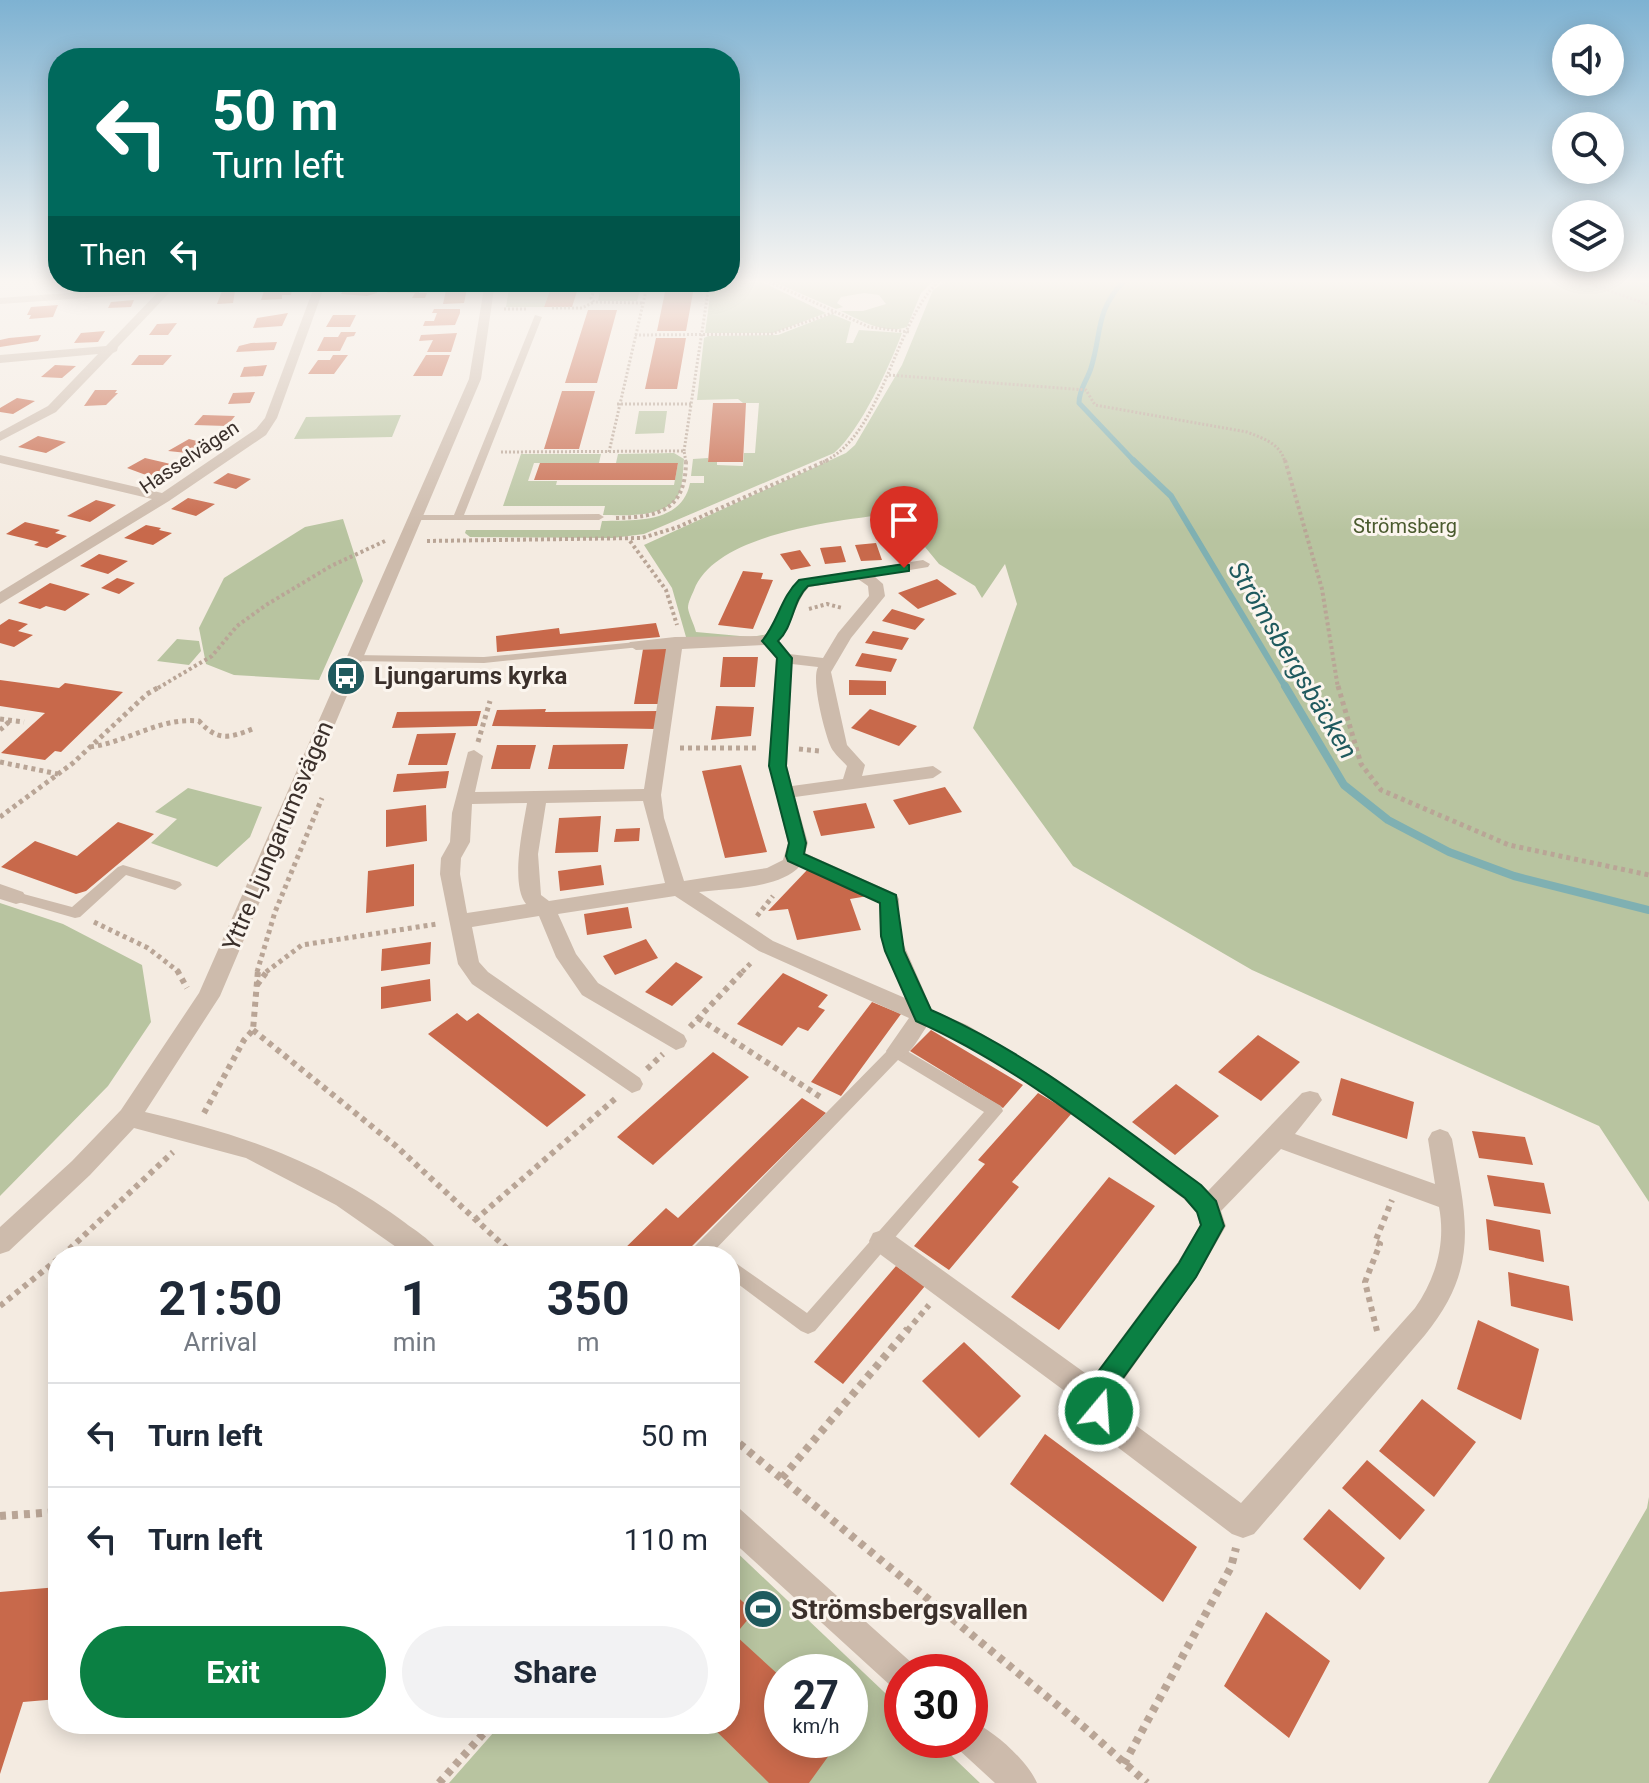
<!DOCTYPE html>
<html lang="en">
<head>
<meta charset="utf-8">
<style>
  :root { --surface:#fff; --page:#f2f2f3; --text:#1f2937; --muted:#747a83; --line:#e0e1e3; --accent:#0b8043 }
  body { margin:0; font-family:Roboto,sans-serif; background:var(--page); color:var(--text); height:100vh; display:flex; flex-direction:column; font-size:30px; white-space:nowrap }
  * { box-sizing:border-box; margin:0 }
  p { font-size:26px; color:var(--muted) }
  .icon { flex:none; width:44px; height:44px; fill:none; stroke:currentColor; stroke-width:2; stroke-linecap:round; stroke-linejoin:round }
  .map { position:relative; flex:1; overflow:hidden }
  .sheet { position:absolute; left:48px; top:1246px; width:692px; height:488px; display:flex; flex-direction:column; background:var(--surface); border-radius:32px; box-shadow:0 4px 20px #0003 }
  .sheet>* { flex:none }
  .hud { position:absolute; left:48px; top:48px; width:692px; height:244px; border-radius:32px; box-shadow:0 4px 20px #0003; background:#00695c; color:#fff; overflow:hidden }
  .fabs { position:absolute; left:1552px; top:24px; display:grid; gap:16px }
  .fabs a { display:grid; place-items:center; width:72px; height:72px; border-radius:50%; background:var(--surface); box-shadow:0 4px 20px #0003; font-size:40px }
  .speed { position:absolute; left:764px; top:1654px; display:flex; gap:16px; font-size:40px; font-weight:700; text-align:center }
  .speed>* { display:grid; place-content:center; width:104px; height:104px; border-radius:50%; background:var(--surface); box-shadow:0 4px 20px #0003; line-height:1 }
  .speed small { font-size:20px; font-weight:400 }
  .speed .limit { border:12px solid #d22; background:#fff; color:#111 }
  .pin { position:absolute; display:grid; place-items:center; width:68px; height:68px; color:#fff; margin:-82px -34px; border-radius:50% 50% 50% 0; rotate:-45deg; box-shadow:0 0 8px #0007 }
  .pin .icon { rotate:45deg }
  .me { position:absolute; width:88px; margin:-44px; rotate:18deg; stroke-linejoin:round; filter:drop-shadow(0 0 6px #0008) }
  .turn { display:flex; align-items:center; gap:28px; height:168px; padding:0 32px; font-size:36px }
  .turn .icon { width:104px; height:104px; stroke-width:2.5 }
  .turn b { display:block; font-size:56px; line-height:68px }
  .then { display:flex; align-items:center; height:76px; padding:0 32px; background:#0003; gap:16px; font-size:30px }
  .eta { display:flex; justify-content:space-evenly; align-items:center; height:136px; text-align:center }
  .eta b { font-size:48px; font-weight:700; line-height:56px }
  .primary-button { display:flex; gap:16px; margin-top:auto; padding:16px 32px }
  .primary-button a { flex:1; height:92px; border-radius:48px; background:var(--accent); color:#fff; font-size:32px; font-weight:700; line-height:92px; text-align:center }
  .primary-button a+a { background:var(--page); color:var(--text) }
  ul { padding:0; list-style:none }
  li { display:flex; align-items:center; gap:24px; height:104px; padding:0 32px; border-top:2px solid var(--line) }
  li div { flex:1 }
  li b { display:block; font-size:30px }
  li em { font-style:normal }
  .map>svg:first-child { display:block }
  .green { fill:#b8c4a0; fill-rule:evenodd }
  .lines { fill:none; stroke-linecap:round; stroke-linejoin:round }
  .stream-far2 { stroke:#7fb0b2; stroke-width:5 }
  .stream-far1 { stroke:#7fb0b2; stroke-width:6 }
  .stream { stroke:#7fb0b2; stroke-width:8 }
  .building { fill:#c8694b }
  .path-far4 { stroke:#b9a596; stroke-width:3; stroke-dasharray:2 2; stroke-linecap:butt }
  .path-far3 { stroke:#b9a596; stroke-width:4; stroke-dasharray:3 3; stroke-linecap:butt }
  .path-far2 { stroke:#b9a596; stroke-width:5; stroke-dasharray:4 4; stroke-linecap:butt }
  .path-far1 { stroke:#b9a596; stroke-width:6; stroke-dasharray:5 5; stroke-linecap:butt }
  .path { stroke:#b9a596; stroke-width:8; stroke-dasharray:6 6; stroke-linecap:butt }
  .service { fill:#cdbbac; fill-rule:evenodd }
  .minor { fill:#cdbbac; fill-rule:evenodd }
  .route { fill:#0b8043; stroke:#07532c; stroke-width:2 }
  .labels { text-anchor:middle; dominant-baseline:central; stroke-width:6; stroke-linejoin:round; paint-order:stroke }
  .far-street-label { font-size:20px; fill:#3b302b; stroke:#fbf5ee }
  .far-park-label { font-size:20px; fill:#4a5a2e; stroke:#fbf5ee }
  .poi-label { font-size:24px; font-weight:bold; fill:#3b302b; stroke:#fbf5ee; text-anchor:start }
  .street-label { font-size:24px; fill:#3b302b; stroke:#fbf5ee }
  .water-label { font-size:26px; font-style:italic; fill:#1f5a5e; stroke:#fbf5ee }
  .near-poi-label { font-size:28px; font-weight:bold; fill:#3b302b; stroke:#fbf5ee; text-anchor:start }
</style>
</head>
<body>
<div class="map">
<svg width="1649" height="1783" viewBox="0 0 1649 1783">
  <rect width="100%" height="100%" fill="#f4ebe1"/>
  <!-- green -->
  <path class="green" d="M510 282H553L544 307H506Z
    M602 282H642L637 301H598Z
    M718 282H762L826 313 773 333H705L711 289Z
    M774 282H932L921 293 907 327C886 335 861 321 841 311H863L886 304 879 295 864 293 841 297 837 303 843 307 836 309Z
    M945 282H1649V1202L1599 1126 1252 970 1073 866 973 728 1017 604 1005 564 982 598 975 586 939 564 897 513C843 520 716 532 694 590 692 595 688 602 688 608 689 615 694 624 696 632L751 637 769 634 766 637H686L672 588 644 545 846 453 855 445 902 365 933 290Z
    M832 314 851 322 846 343H853L859 330 902 333C889 367 861 430 834 453L644 534 613 538 470 537 465 533 466 530H600L602 521C634 520 682 524 690 483H704V476H691L693 459 708 458V462H717V465L743 466 744 453H755L759 403H743L738 399 697 400 704 338 708 336 778 335Z
    M639 411H667L664 433 635 434Z
    M401 415 392 437 294 439 306 417Z
    M674 453 684 459C683 469 683 481 680 491 670 519 627 515 603 515L605 506H503L521 454H601L599 463H534L528 481H557L556 485H674L678 463H616L618 454Z
    M343 519 363 581 319 680 234 675 206 664 199 628 224 578 305 527Z
    M177 639 199 641 201 651 189 665 157 661Z
    M188 788 262 807 250 837 217 867 151 843 177 819 155 812Z
    M0 903 63 924 142 965 151 1022 108 1086 0 1196Z
    M1649 1497V1783H1488L1647 1508Z
    M730 1546 902 1709V1740H935L980 1783H449L501 1724H730ZM782 1672H850V1740H782Z"/>
  <g class="lines">
    <!-- stream-far2 -->
    <path class="stream-far2" d="M1123 282C1095 312 1102 333 1091 368 1087 381 1079 389 1079 403L1135 462
      M1642 282 1649 285"/>
    <!-- stream-far1 -->
    <path class="stream-far1" d="M1133 460 1171 496 1286 688"/>
    <!-- stream -->
    <path class="stream" d="M1285 686 1344 785 1388 820 1449 852 1514 876 1649 910"/>
  </g>
  <!-- building -->
  <path class="building" d="M553 282H580L572 307H544Z
    M458 285 457 289H467L464 303 443 304 446 290H443L444 286Z
    M380 286 377 293 367 296 341 294 345 287Z
    M391 286H423L419 293H427L425 298H412L415 293H387Z
    M666 287H694L686 331H657Z
    M292 289 291 295H282V299L261 300 264 291Z
    M222 291H235L233 303 217 304Z
    M134 300 131 307 108 308 111 302Z
    M58 305 53 317 29 319 31 315H27L31 307Z
    M434 309H460V313L455 325 423 326 425 321H434L437 313H432Z
    M588 310H617L597 383H565Z
    M288 313 282 326 253 328 257 318Z
    M333 315H356L350 327H326Z
    M177 323 168 335H149L157 324Z
    M105 331 98 342 74 343 81 333Z
    M341 332H356L354 336 347 337 340 351H317L324 337H338Z
    M457 333 451 352H427L433 340 419 341 421 335Z
    M41 335 38 341 0 347V340L9 338Z
    M656 338H686L677 389H645Z
    M277 342 274 350 236 352 239 346 251 343Z
    M139 355H172L163 365H131Z
    M333 355H348L334 374H308L318 360H330Z
    M426 355H450L442 376H413Z
    M55 365 76 366 62 378 41 377Z
    M267 365 263 376 240 377 244 367Z
    M95 390H117L115 393H118L106 405 84 406Z
    M562 391H595L579 449H544Z
    M255 392 250 403 228 404 233 393Z
    M17 398 35 401 13 414 0 412V408Z
    M713 403H746L743 462H708Z
    M203 415 235 416 227 426 194 425Z
    M38 436 66 442 46 453 18 447Z
    M189 439 213 445 197 454 168 451Z
    M145 458 175 465 154 478 127 468Z
    M540 463H678L675 480H534Z
    M228 473 251 479 236 489 213 483Z
    M188 498 215 504 196 516 171 509Z
    M96 500 116 505 90 522 67 516Z
    M25 522 60 530 55 533 67 536 47 548 34 545 39 542 6 534Z
    M146 525 161 528 159 530 172 533 153 545 124 538Z
    M908 536 920 551 900 555 888 540Z
    M876 543 882 560 861 561 855 545Z
    M841 546 846 562 825 564 820 548Z
    M800 550 811 566 791 570 780 554Z
    M99 554 128 561 108 574 80 566Z
    M743 571 763 573 761 579 773 580 753 629 718 625Z
    M117 578 135 583 119 594 101 588Z
    M937 579 957 594 918 609 898 593Z
    M50 583 90 594 65 611 46 606 40 609 18 603Z
    M892 609 925 619 915 630 882 621Z
    M9 619 28 624 18 631 33 635 14 647 0 643V625Z
    M656 623 660 637 497 652 496 636 559 628 560 634Z
    M873 631 909 638 902 650 865 643Z
    M643 649H669L661 704H634Z
    M862 653 897 659 891 672 855 666Z
    M723 657H758L755 687H720Z
    M0 680 59 688 65 683 123 692 61 752 55 751 45 760 1 753 45 713 0 706Z
    M849 680 886 681V695H849Z
    M716 706 754 707 751 736 711 740Z
    M546 709 545 712 659 711 656 729 492 726 497 710Z
    M870 709 917 726 899 746 851 728Z
    M481 711 477 726 392 728 397 712Z
    M456 733 447 765H408L417 734Z
    M628 744 624 769H548L553 745Z
    M497 745H536L530 769H491Z
    M741 765 767 852 725 858 702 771Z
    M449 771 446 788 393 792 397 774Z
    M945 787 962 812 909 825 893 800Z
    M866 803 875 828 821 836 813 811Z
    M426 805 427 841 386 847V810Z
    M601 816 598 852 555 853 559 818Z
    M118 822 154 834 86 891 76 894 1 867 35 841 77 856Z
    M640 828 639 841 614 842 616 829Z
    M414 864V906L366 913 368 871Z
    M601 865 604 885 560 891 558 871Z
    M808 869 868 896 850 899 861 930 797 940 788 909 768 911Z
    M628 907 632 928 587 935 584 914Z
    M646 939 658 958 615 975 603 956Z
    M431 942 430 964 381 971 382 949Z
    M676 962 703 977 672 1006 645 992Z
    M783 973 828 995 818 1007 825 1010 808 1031 798 1027 782 1046 737 1024Z
    M430 979 431 1001 381 1009V987Z
    M872 1002 901 1014 841 1096 811 1082Z
    M457 1013 467 1021 478 1013 586 1095 547 1127 428 1034Z
    M931 1030 1023 1085 1003 1108 910 1051Z
    M1258 1035 1300 1062 1261 1101 1218 1072Z
    M713 1052 749 1077 653 1165 617 1137Z
    M1341 1078 1414 1102 1407 1139 1332 1115Z
    M1176 1084 1219 1116 1175 1155 1132 1122Z
    M1038 1093 1072 1113 1012 1182 1019 1187 949 1270 914 1246 985 1164 978 1160Z
    M802 1098 826 1113 682 1256H617L666 1208 678 1218Z
    M1472 1131 1525 1137 1533 1165 1479 1158Z
    M1487 1175 1544 1183 1551 1214 1494 1206Z
    M1109 1177 1155 1206 1059 1330 1011 1297Z
    M1486 1219 1540 1230 1544 1262 1489 1250Z
    M896 1266 925 1286 843 1384 814 1362Z
    M1508 1272 1569 1286 1573 1321 1511 1306Z
    M1478 1320 1539 1349 1521 1420 1457 1389Z
    M964 1342 1021 1396 979 1438 922 1381Z
    M1422 1399 1476 1442 1434 1497 1379 1451Z
    M1045 1434 1197 1547 1163 1602 1010 1484Z
    M1367 1460 1425 1510 1400 1540 1342 1488Z
    M1329 1509 1385 1558 1360 1590 1303 1539Z
    M58 1587 50 1624H58V1699L23 1702 0 1774V1592Z
    M730 1590 754 1612 735 1635 782 1678V1740H840L809 1783H769L709 1724H730Z
    M1266 1612 1330 1661 1289 1738 1224 1686Z"/>
  <g class="lines">
    <!-- path-far4 -->
    <path class="path-far4" d="M597 282 591 298 594 302 643 303
      M769 282 869 327 910 332
      M1585 282 1649 305
      M552 308H582L594 302
      M504 309H526
      M635 335 771 334 835 312
      M889 375 1086 390 1095 405 1247 432C1264 439 1280 443 1285 462
      M617 404H692
      M684 451 709 285 714 282
      M501 452 684 451 686 462
      M609 452 648 282
      M823 462C883 435 894 323 938 282"/>
    <!-- path-far3 -->
    <path class="path-far3" d="M1285 460 1322 589 1338 688
      M616 518C660 517 686 510 686 460
      M427 541 642 538 678 527 828 460
      M630 541 666 590 677 625
      M809 609 827 604 842 608
      M158 688 212 656 237 626 266 605 331 566 385 541"/>
    <!-- path-far2 -->
    <path class="path-far2" d="M1338 686 1361 764 1381 790 1509 845 1649 875
      M0 719 24 722
      M0 730 10 721
      M478 742 490 701
      M90 747C128 742 160 717 199 721 218 742 230 738 255 728
      M680 748H758
      M799 749 820 751
      M0 762 58 774
      M0 817 73 763 147 694 161 686
      M757 916 773 896
      M94 922 148 948 179 972
      M257 972 275 912 322 798
      M266 972 302 945 437 924
      M742 972 752 962"/>
    <!-- path-far1 -->
    <path class="path-far1" d="M177 970 187 988
      M257 985 268 970
      M698 1018 822 1098
      M690 1027 744 970
      M253 1030 396 1146 515 1256
      M647 1069 663 1054
      M204 1113 244 1040 253 1030 258 970
      M475 1220 616 1098
      M62 1256 173 1152
      M0 1306 58 1259
      M907 1331 929 1305
      M1377 1331 1365 1282 1380 1244 1375 1242 1392 1200"/>
    <!-- path -->
    <path class="path" d="M730 1436 1085 1728 1147 1783
      M782 1478 908 1329
      M0 1516 58 1512
      M1124 1764 1231 1567 1236 1548
      M439 1783 492 1724"/>
    <!-- service -->
    <path class="service" d="M535 315 542 317 464 515 599 514 604 517 599 520H410L409 518 414 515H454Z
      M636 642 640 643V647L484 663 354 661 348 658 354 655 484 657Z
      M123 865 180 882 182 885 175 890 126 875 80 917 75 918 11 900 9 897 16 892 72 907 118 867Z
      M897 1045 1001 1106 1003 1111 815 1331 808 1334 801 1331 730 1278V1259L807 1313 984 1112 898 1060 709 1256H688L691 1250 891 1047Z"/>
    <!-- minor -->
    <path class="minor" d="M165 282H175L174 285 265 282 260 285 170 292 118 347 117 351 113 353 56 412 0 441V432L48 406 98 354 0 363V355L106 346 157 293 0 304V298L163 286Z
      M316 282H326L277 418 266 435 169 501 0 604V592L152 499 0 463V455L162 493 256 429 265 418Z
      M485 282H495L481 379 220 996 145 1112C241 1134 319 1161 400 1219 414 1230 433 1240 441 1256H409L336 1205 246 1158 134 1128 90 1175 9 1251 0 1254V1227L72 1161 121 1110 199 993 469 379Z
      M923 560 930 564 928 567 874 576 883 584 885 596 851 638 831 672 847 745 865 765 862 776 933 766 942 772 933 778 795 797 808 843 805 853 896 894 899 899 900 936 932 1010 967 1025 1046 1072 1208 1191 1302 1093 1310 1091 1318 1093 1322 1100 1295 1134 1435 1184 1428 1139 1432 1132 1440 1129 1448 1132 1452 1139C1466 1218 1481 1266 1425 1335L1254 1534 1243 1538 1232 1534 1095 1430 1085 1406 873 1249 869 1241 873 1233 882 1230 891 1233 1092 1378 1178 1262 1200 1225 1197 1213 1184 1199C1102 1138 1021 1068 927 1026 917 1040 908 1063 889 1057L886 1051 909 1018 759 951 675 896 558 914 576 954 598 983 684 1035 687 1041 684 1047 676 1050 582 995 556 957 539 916 472 927 479 962 488 972 640 1078 643 1084 640 1090 632 1093 472 984 458 964 440 874 441 858 450 842 452 813 468 752 474 750 483 756 475 792 644 789 666 649 636 650 628 645 630 642 675 637 762 636C782 628 783 595 799 580ZM858 579 868 586 869 596 838 633 823 658 789 654 778 641C794 626 794 602 809 587ZM765 645 776 658 769 766 788 843 783 860 767 868 684 881 664 818 661 795 682 649ZM792 664 818 667C811 680 824 730 830 745 833 753 841 759 847 766L843 779 792 786 787 766ZM643 801 665 883 549 901 541 895 538 854 546 803ZM527 803C523 828 510 884 526 904L467 913 460 874 461 858 470 842 472 804ZM800 866 879 902 880 936 905 998 773 941 699 892C729 888 779 889 800 866ZM1281 1149 1439 1207C1446 1243 1436 1278 1415 1308L1241 1503 1115 1410 1110 1399 1196 1278 1226 1226 1221 1211Z
      M0 884 23 892 26 897 23 902 16 904 0 899Z
      M730 1504 740 1509 913 1664 917 1672H902V1691L891 1686 730 1539Z
      M970 1720C993 1730 1027 1760 1037 1783H995L958 1749 955 1740H970Z"/>
  </g>
  <!-- sky -->
  <linearGradient id="sky" x2="0" y2="1"><stop stop-color="#7eb2d2"/><stop offset="0.53" stop-color="#faf6f2"/><stop offset="1" stop-color="#faf6f2" stop-opacity="0"/></linearGradient>
  <rect width="1649" height="531" fill="url(#sky)"/>
  <!-- route -->
  <path class="route" d="M904 564 909 565V571L808 586C792 601 794 626 778 641L792 658 786 766 806 843 804 854 896 895 904 951 931 1010C1030 1053 1114 1122 1201 1185L1216 1201 1224 1226 1196 1277 1108 1399 1111 1411 1108 1420 1099 1424 1090 1420C1085 1409 1081 1400 1086 1388L1179 1263 1201 1225 1197 1212 1185 1198C1099 1134 1015 1065 916 1021L885 951 881 936 880 903 788 861 786 856 789 843 769 766 777 658 762 641C778 622 781 597 799 580Z"/>
  <!-- icons -->
  <defs>
    <g id="bus-disc" transform="scale(2)"><circle r="9.5" fill="#1f5a5e" stroke="#fbf5ee"/><path d="M-5-6H5V4H4V6H2V4H-2V6H-4V4H-5ZM-3.5-4V0h7V-4ZM-3.5 1.2v1.5H-2V1.2ZM2 1.2v1.5H3.5V1.2Z" fill="#fff"/></g>
    <g id="stadium-disc" transform="scale(2)"><circle r="9.5" fill="#1f5a5e" stroke="#fbf5ee"/><path d="M0-5a6.5 5 0 1 0 0 10a6.5 5 0 1 0 0-10ZM-3.5-1.8h7v3.6h-7Z" fill="#fff"/></g>
  </defs>
  <g fill-rule="evenodd">
    <use href="#bus-disc" x="346" y="676"/>
    <use href="#stadium-disc" x="763" y="1609"/>
  </g>
  <g class="labels">
    <!-- far-street labels -->
    <g class="far-street-label">
      <text transform="translate(189 457) rotate(-34)">Hasselvägen</text>
    </g>
    <!-- far-park labels -->
    <g class="far-park-label">
      <text x="1405" y="526">Strömsberg</text>
    </g>
    <!-- poi labels -->
    <g class="poi-label">
      <text x="374" y="676">Ljungarums kyrka</text>
    </g>
    <!-- street labels -->
    <g class="street-label">
      <text transform="translate(278 836) rotate(-67)">Yttre Ljungarumsvägen</text>
    </g>
    <!-- water labels -->
    <g class="water-label">
      <text transform="translate(1293 660) rotate(59)">Strömsbergsbäcken</text>
    </g>
    <!-- near-poi labels -->
    <g class="near-poi-label">
      <text x="791" y="1609">Strömsbergsvallen</text>
    </g>
  </g>
</svg>
<div class="fabs">
<a><svg class="icon" aria-label="sound" viewBox="0 0 24 24"><path d="M4 9h4l5-4v14l-5-4H4zM17 9q2 3 0 6"/></svg></a>
<a><svg class="icon" aria-label="search" viewBox="0 0 24 24"><circle cx="10" cy="10" r="6"/><path d="M15 15l6 6"/></svg></a>
<a><svg class="icon" aria-label="layers" viewBox="0 0 24 24"><path d="M12 4l9 5-9 5-9-5zM3 14l9 5 9-5"/></svg></a>
</div>
<div class="speed"><div>27<small>km/h</small></div><div class="limit">30</div></div>
<div class="pin" style="left:904px;top:568px;background:#d93025"><svg class="icon" aria-label="arrive" viewBox="0 0 24 24"><path d="M6 21V4h12l-3 4 3 4H6"/></svg></div>
<svg class="me" style="left:1099px;top:1411px" viewBox="-20 -20 40 40"><circle r="17" fill="#0b8043" stroke="#fff" stroke-width="3"/><path d="M0-11L8 9 0 5-8 9z" fill="#fff"/></svg>
<div class="hud">
<div class="turn"><svg class="icon" aria-label="left" viewBox="0 0 24 24"><path d="M17 20v-9H6M10 6l-5 5 5 5"/></svg><div><b>50 m</b>Turn left</div></div>
<div class="then">Then<svg class="icon" aria-label="left" viewBox="0 0 24 24"><path d="M17 20v-9H6M10 6l-5 5 5 5"/></svg></div>
</div>
<section class="sheet">
<div class="eta">
<div><b>21:50</b><p>Arrival</p></div>
<div><b>1</b><p>min</p></div>
<div><b>350</b><p>m</p></div>
</div>
<ul>
<li><svg class="icon" aria-label="left" viewBox="0 0 24 24"><path d="M17 20v-9H6M10 6l-5 5 5 5"/></svg><div><b>Turn left</b></div><em>50 m</em></li>
<li><svg class="icon" aria-label="left" viewBox="0 0 24 24"><path d="M17 20v-9H6M10 6l-5 5 5 5"/></svg><div><b>Turn left</b></div><em>110 m</em></li>
</ul>
<div class="primary-button"><a>Exit</a><a>Share</a></div>
</section>
</div>
</body>
</html>
